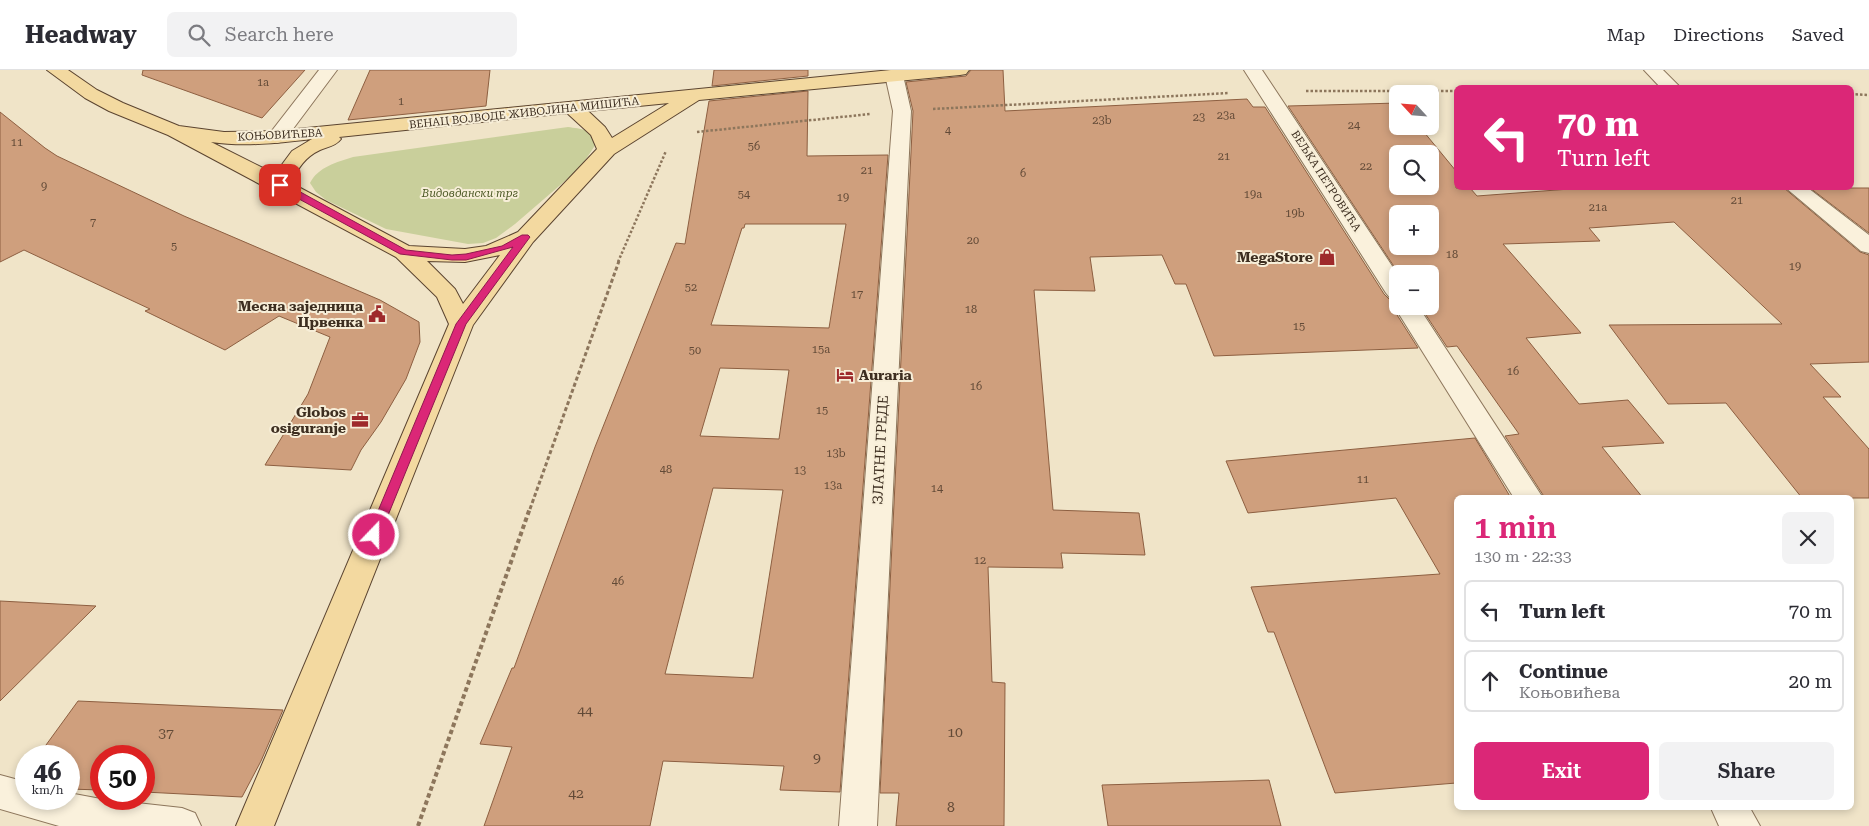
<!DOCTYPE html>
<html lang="en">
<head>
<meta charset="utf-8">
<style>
  :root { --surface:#fff; --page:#f2f2f3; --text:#2b2b33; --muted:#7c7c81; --line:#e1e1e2; --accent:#db2777 }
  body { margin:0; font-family:"Roboto Serif",serif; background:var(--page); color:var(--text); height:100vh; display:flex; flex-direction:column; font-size:19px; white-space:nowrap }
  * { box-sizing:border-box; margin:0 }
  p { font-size:16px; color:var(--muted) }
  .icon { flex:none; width:28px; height:28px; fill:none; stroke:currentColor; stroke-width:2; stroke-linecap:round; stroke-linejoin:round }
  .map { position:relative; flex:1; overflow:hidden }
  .drawer { position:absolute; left:1454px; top:425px; width:400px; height:315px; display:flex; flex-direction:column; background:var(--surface); border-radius:8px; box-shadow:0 2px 8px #0003 }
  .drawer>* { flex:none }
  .hud { position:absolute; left:1454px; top:15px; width:400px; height:105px; border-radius:8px; box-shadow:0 2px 8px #0003; background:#db2777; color:#fff; overflow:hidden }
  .needle { width:32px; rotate:296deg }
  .tools { position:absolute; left:1389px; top:15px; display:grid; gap:10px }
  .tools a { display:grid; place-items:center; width:50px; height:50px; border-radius:8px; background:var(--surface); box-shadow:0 2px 8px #0003; font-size:25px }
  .speed { position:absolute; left:15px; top:675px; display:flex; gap:10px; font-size:25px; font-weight:700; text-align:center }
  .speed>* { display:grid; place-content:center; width:65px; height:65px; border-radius:50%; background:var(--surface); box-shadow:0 2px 8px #0003; line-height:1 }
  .speed small { font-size:12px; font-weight:400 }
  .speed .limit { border:8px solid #d22; background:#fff; color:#111 }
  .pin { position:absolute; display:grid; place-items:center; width:42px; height:42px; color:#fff; margin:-21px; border-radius:10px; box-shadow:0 2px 8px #0006 }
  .me { position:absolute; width:55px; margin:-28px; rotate:22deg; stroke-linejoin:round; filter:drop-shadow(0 0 4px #0008) }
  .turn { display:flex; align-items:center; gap:18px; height:105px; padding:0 20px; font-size:22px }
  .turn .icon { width:65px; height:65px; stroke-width:2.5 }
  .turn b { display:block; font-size:35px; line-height:42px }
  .round { display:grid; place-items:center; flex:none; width:52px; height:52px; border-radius:8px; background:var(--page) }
  .summary { display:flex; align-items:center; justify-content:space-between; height:85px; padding:0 20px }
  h1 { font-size:30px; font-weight:600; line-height:38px; color:var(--accent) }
  .action { display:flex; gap:10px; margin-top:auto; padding:10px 20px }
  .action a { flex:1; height:58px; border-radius:8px; background:var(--accent); color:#fff; font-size:20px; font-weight:600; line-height:58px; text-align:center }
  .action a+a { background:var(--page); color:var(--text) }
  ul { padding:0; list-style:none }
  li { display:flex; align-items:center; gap:15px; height:62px; margin:0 10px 8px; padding:0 10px; border:2px solid var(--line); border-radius:8px }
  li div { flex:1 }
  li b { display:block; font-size:19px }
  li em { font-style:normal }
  header { display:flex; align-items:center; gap:30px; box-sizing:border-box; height:70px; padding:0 25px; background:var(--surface); border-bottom:1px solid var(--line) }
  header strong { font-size:24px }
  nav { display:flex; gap:28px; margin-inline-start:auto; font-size:18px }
  .search { width:350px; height:45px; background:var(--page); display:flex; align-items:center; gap:12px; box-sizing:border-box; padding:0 18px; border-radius:8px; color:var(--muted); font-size:19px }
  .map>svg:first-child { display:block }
  .green { fill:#c9cf9b }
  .building { fill:#cf9f7d; stroke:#8d5f41; fill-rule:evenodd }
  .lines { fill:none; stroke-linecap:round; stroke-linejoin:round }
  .minor-casing { stroke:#8d765c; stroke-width:2 }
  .major-casing { stroke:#5b4430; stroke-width:2 }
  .path-far2 { stroke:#8d765c; stroke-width:2.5; stroke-dasharray:2.5 2; stroke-linecap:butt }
  .path-far1 { stroke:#8d765c; stroke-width:3; stroke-dasharray:4 2.5; stroke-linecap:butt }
  .path { stroke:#8d765c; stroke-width:4; stroke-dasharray:4.5 3; stroke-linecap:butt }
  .minor { fill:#faf1dc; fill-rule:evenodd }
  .major { fill:#f3d9a0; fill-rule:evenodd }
  .route { fill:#db2777; stroke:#8e194d }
  .labels { text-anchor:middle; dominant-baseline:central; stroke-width:4; stroke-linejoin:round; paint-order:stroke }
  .number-label { font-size:11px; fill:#624a37 }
  .far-street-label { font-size:11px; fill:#3d2e20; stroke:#f7eed8 }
  .far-park-label { font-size:11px; font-style:italic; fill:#4d5a26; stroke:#f7eed8 }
  .poi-label { font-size:14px; font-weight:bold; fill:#3d2e20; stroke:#f7eed8; text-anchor:end }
  .street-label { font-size:14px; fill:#3d2e20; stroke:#f7eed8 }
  .near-number-label { font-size:14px; fill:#624a37 }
</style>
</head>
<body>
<header>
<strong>Headway</strong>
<div class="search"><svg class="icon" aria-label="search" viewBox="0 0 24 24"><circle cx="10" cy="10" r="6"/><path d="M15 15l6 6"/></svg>Search here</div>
<nav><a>Map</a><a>Directions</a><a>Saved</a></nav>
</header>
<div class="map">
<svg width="1869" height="756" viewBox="0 0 1869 756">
  <rect width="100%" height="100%" fill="#f0e4c8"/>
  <!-- green -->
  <path class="green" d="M568 57C581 59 592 59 598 71L580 98 515 154 496 168 483 173 468 174 386 159 326 130 316 122 310 113C318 97 337 92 353 87Z"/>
  <!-- building -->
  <path class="building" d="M143 0H305L262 48 142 5Z
    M370 0H490L486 36 348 50Z
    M714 0H808V6L712 16Z
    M971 0H1003L1005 41 1247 29 1253 37H1265L1384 224 1389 229 1395 231 1392 237 1418 278 1214 286 1186 214H1175L1162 185 1090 187 1095 221 1034 220 1053 440 1139 443 1145 485 1061 483 1063 498 988 497 992 612 1005 613 1004 756H896L899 723H880L913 41 906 12 966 6Z
    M808 21 807 86 888 85 840 722 780 720 784 696 663 691 650 756H484L512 677 480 674 512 598H514L595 377 676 173 685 174 709 31ZM745 154H846L829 258 711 255 742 158H744ZM720 298 789 300 779 369 700 366ZM713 418 783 420 753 608 665 604Z
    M1398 33V56H1419L1456 101V118H1470L1477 126 1583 118H1784L1860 182 1869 185V292L1810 294 1841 327H1823L1869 379V428H1802L1726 333 1668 334 1609 255 1782 254 1674 152 1589 158 1600 171 1503 174 1581 263 1526 268 1579 334 1628 330 1664 373 1602 377 1643 428H1545L1505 366 1519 364 1457 276 1447 277 1420 236H1430V204H1399L1288 36ZM1398 84H1430V116H1398ZM1398 144H1430V176H1398Z
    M0 42 45 78 57 86 184 146 380 230 419 252 420 272 406 309 381 352 361 380 351 400 265 395 308 324 330 267 279 246 225 280 145 241 150 239 24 180 0 192Z
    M1810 118H1869V163Z
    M1475 368 1511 428H1456V713L1335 723 1274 562H1268L1251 517 1440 504 1396 428 1248 443 1226 391Z
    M0 531 96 536 0 631Z
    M78 631 283 640 261 691 242 727 144 722V686H101V720L69 719V686H38Z
    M1269 710 1281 756H1108L1102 715Z"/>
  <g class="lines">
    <!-- minor casing -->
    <g class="minor-casing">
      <path id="minor" d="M319 0H337L284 71 277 73 270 71 267 67Z
        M895 0 900 1 903 5 911 41 877 756H839L893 41 885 5 888 1Z
        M1244 0H1262L1398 205V230L1390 228 1386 223Z
        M1644 0H1663L1681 18H1661Z
        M1786 118H1808L1869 165V183L1861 181Z
        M1398 231V236H1418L1543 428H1514L1394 236Z
        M0 705 26 712V729H69V723L101 729 182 738 195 743 201 756H59L0 739Z
        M1711 738H1750L1760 756H1719Z"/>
    </g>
    <!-- major casing -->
    <g class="major-casing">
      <path id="major" d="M47 0H68L97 20 123 33 179 56 224 62 277 61 891 0H969L966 4 960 5 699 30 614 84 533 172 473 255 274 756H236L449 254 437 227 396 187 168 65 109 41 85 28ZM669 33 612 68 605 57 588 41ZM567 43 591 65 597 79 518 162 486 176 465 179 409 176 291 113C298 98 305 87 320 80 327 77 336 76 341 69L339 67ZM312 69 292 81 275 104 211 72C244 77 279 73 312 69ZM500 185 463 234 455 219 427 191 465 192Z"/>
    </g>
    <!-- path-far2 -->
    <path class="path-far2" d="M1306 21H1456
      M1851 24 1869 25
      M933 39 1229 23
      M697 62 870 44
      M618 192 666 81"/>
    <!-- path-far1 -->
    <path class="path-far1" d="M530 439 619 191"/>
    <!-- path -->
    <path class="path" d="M418 756 530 438"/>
    <!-- minor -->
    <use href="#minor" class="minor"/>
    <!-- major -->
    <use href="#major" class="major"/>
  </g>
  <!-- route -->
  <path class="route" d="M277 113H284L406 180 452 185 466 184 502 176 522 165H528L530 167 466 254 380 465 378 468H370L368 465 456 254 513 177 466 190H452L400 184 277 117Z"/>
  <!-- icons -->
  <defs>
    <g id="shop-bare" transform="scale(1.35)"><path d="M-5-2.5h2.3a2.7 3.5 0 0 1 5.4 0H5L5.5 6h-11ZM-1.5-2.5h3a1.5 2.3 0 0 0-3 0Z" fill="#9e2a2b" stroke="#f7eed8" stroke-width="2.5" paint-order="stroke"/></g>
    <g id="civic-bare" transform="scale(1.35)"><path d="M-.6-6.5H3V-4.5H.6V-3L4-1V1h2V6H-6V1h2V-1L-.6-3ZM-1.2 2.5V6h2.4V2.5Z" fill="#9e2a2b" stroke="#f7eed8" stroke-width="2.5" paint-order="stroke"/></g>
    <g id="hotel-bare" transform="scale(1.35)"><path d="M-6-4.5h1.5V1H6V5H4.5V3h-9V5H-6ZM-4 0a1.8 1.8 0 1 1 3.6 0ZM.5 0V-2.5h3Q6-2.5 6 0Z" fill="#9e2a2b" stroke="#f7eed8" stroke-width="2.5" paint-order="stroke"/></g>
    <g id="office-bare" transform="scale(1.35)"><path d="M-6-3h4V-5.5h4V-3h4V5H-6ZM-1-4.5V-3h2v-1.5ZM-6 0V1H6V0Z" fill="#9e2a2b" stroke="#f7eed8" stroke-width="2.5" paint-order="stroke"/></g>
  </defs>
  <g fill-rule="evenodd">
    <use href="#shop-bare" x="1327" y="187"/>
    <use href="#civic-bare" x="377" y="244"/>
    <use href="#hotel-bare" x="845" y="305"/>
    <use href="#office-bare" x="360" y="350"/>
  </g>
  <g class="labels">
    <!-- number labels -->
    <g class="number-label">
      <text x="263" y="12">1a</text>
      <text x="401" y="31">1</text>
      <text x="1226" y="45">23a</text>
      <text x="1199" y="47">23</text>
      <text x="1102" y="50">23b</text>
      <text x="1354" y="55">24</text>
      <text x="948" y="60">4</text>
      <text x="17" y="72">11</text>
      <text x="754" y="76">56</text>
      <text x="1224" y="86">21</text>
      <text x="1366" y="96">22</text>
      <text x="867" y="100">21</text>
      <text x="1023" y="103">6</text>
      <text x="44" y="116">9</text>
      <text x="744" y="124">54</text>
      <text x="1253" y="124">19a</text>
      <text x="843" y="127">19</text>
      <text x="1737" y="130">21</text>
      <text x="1598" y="137">21a</text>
      <text x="1295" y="143">19b</text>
      <text x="93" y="152">7</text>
      <text x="973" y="170">20</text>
      <text x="174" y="176">5</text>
      <text x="1452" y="184">18</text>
      <text x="1795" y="196">19</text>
      <text x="691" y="217">52</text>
      <text x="857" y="224">17</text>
      <text x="971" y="239">18</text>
      <text x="1299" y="256">15</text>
      <text x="821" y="279">15a</text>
      <text x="695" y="280">50</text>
      <text x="1513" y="301">16</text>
      <text x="976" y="316">16</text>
      <text x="822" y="340">15</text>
      <text x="836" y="383">13b</text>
      <text x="666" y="399">48</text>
      <text x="800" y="400">13</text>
      <text x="1363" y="409">11</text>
      <text x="833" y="415">13a</text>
      <text x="937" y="418">14</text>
      <text x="980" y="490">12</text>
      <text x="618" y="511">46</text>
    </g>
    <!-- far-street labels -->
    <g class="far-street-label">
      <text transform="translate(524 43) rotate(-6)">ВЕНАЦ ВОЈВОДЕ ЖИВОЈИНА МИШИЋА</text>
      <text transform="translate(280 65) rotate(-3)">КОЊОВИЋЕВА</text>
      <text transform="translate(1326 111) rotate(57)">ВЕЉКА ПЕТРОВИЋА</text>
    </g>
    <!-- far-park labels -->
    <g class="far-park-label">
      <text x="470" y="123">Видовдански трг</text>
    </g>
    <!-- poi labels -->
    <g class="poi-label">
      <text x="1313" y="187">MegaStore</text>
      <text x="363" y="236">Месна заједница<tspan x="363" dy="16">Црвенка</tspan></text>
      <text x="859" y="305" text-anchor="start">Auraria</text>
      <text x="346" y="342">Globos<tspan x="346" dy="16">osiguranje</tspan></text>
    </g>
    <!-- street labels -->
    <g class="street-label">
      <text transform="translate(880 380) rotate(-87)">ЗЛАТНЕ ГРЕДЕ</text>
    </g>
    <!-- near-number labels -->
    <g class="near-number-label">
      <text x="585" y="640">44</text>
      <text x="955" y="662">10</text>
      <text x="166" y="663">37</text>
      <text x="817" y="688">9</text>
      <text x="576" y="723">42</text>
      <text x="951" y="737">8</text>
    </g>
  </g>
</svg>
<div class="tools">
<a><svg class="needle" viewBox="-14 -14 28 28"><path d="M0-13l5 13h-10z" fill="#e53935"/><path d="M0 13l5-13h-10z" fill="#7c7c81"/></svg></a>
<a><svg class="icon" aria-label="search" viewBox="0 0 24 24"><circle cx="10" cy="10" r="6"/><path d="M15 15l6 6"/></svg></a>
<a>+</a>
<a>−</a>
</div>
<div class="speed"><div>46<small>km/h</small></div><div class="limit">50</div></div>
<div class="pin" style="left:280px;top:115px;background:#d93025"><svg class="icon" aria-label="arrive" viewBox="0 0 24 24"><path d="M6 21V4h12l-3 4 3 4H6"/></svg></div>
<svg class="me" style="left:374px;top:465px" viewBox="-20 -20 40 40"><circle r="17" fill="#db2777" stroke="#fff" stroke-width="3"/><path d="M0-11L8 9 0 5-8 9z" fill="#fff"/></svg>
<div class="hud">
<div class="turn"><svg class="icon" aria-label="left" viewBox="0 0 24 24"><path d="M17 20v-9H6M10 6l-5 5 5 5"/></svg><div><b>70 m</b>Turn left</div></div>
</div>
<section class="drawer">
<div class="summary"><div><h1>1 min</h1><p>130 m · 22:33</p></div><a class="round"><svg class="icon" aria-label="close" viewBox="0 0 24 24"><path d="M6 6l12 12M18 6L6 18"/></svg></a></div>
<ul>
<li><svg class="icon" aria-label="left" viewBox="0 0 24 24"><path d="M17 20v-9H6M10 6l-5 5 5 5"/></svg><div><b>Turn left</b></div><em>70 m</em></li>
<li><svg class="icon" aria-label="ahead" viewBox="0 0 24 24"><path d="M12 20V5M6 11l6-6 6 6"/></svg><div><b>Continue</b><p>Коњовићева</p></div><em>20 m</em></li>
</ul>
<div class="action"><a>Exit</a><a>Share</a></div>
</section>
</div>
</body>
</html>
